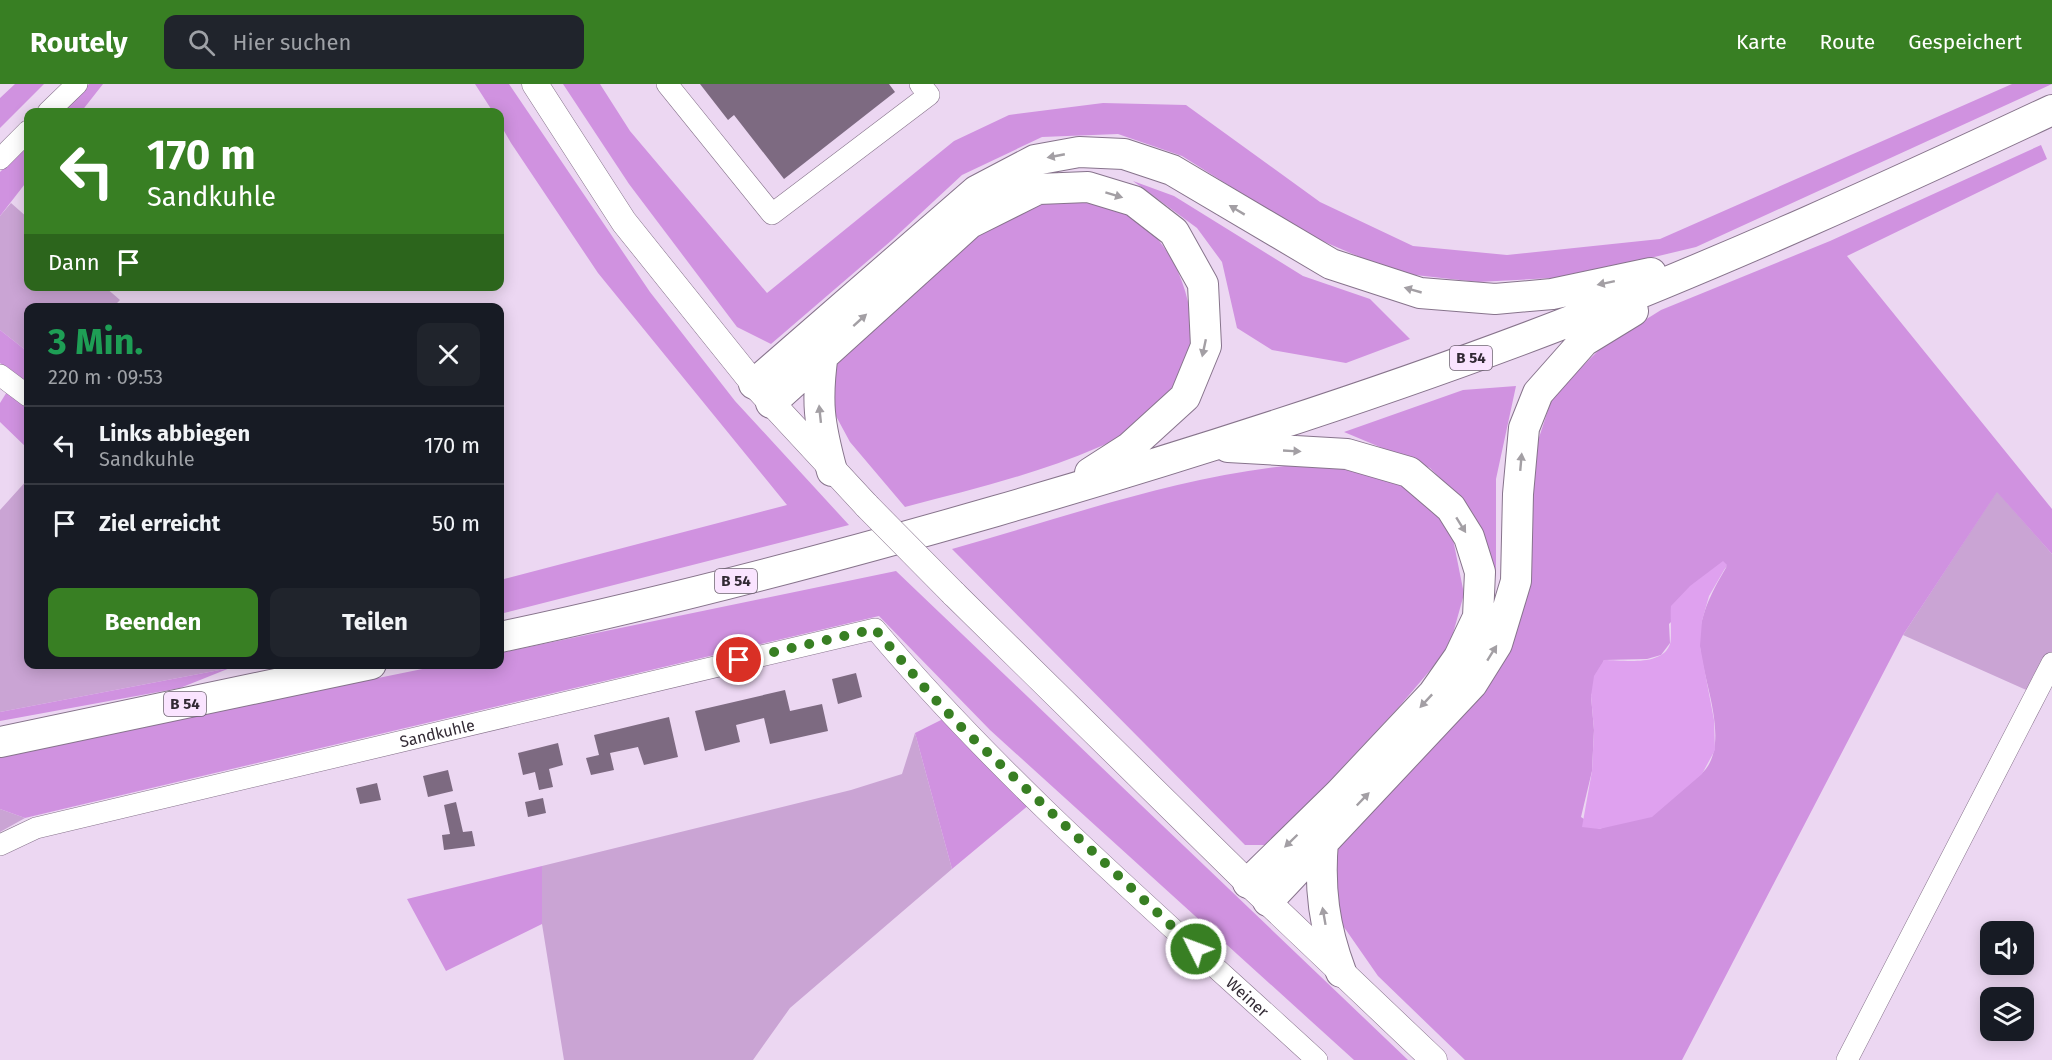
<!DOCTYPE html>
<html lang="de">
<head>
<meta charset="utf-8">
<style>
  :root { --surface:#171b24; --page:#20242c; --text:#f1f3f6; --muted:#9ea1a6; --line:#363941; --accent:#387f23 }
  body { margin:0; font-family:"Fira Sans",sans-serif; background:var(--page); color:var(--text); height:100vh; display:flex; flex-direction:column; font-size:22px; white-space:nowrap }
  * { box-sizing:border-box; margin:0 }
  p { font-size:20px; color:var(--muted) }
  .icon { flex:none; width:33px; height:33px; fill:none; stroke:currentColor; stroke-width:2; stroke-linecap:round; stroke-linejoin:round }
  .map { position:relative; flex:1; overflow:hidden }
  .side { position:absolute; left:24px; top:219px; width:480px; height:366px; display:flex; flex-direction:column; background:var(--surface); border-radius:12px; box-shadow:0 3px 15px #0003 }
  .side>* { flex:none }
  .hud { position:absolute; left:24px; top:24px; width:480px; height:183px; border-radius:12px; box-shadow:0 3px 15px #0003; background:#387f23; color:#fff; overflow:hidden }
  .fabs { position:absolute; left:1980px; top:837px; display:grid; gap:12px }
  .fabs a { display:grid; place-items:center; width:54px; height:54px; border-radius:12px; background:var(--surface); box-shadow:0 3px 15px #0003; font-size:30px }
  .pin { position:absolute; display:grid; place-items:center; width:51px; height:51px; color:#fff; margin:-26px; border:3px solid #fff; border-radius:50%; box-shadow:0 2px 6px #0007 }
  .me { position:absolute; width:66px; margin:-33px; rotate:312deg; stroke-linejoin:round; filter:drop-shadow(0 0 4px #0008) }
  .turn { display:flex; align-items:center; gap:21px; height:126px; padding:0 24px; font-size:27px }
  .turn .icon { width:78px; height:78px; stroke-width:2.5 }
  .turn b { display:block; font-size:42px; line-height:51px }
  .then { display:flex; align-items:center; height:57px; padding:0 24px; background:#0003; gap:12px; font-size:22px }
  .round { display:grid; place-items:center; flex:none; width:63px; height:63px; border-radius:12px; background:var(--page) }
  .overview { display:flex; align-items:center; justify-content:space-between; height:102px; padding:0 24px }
  h1 { font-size:36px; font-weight:700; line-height:45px; color:#1e9e55 }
  .button { display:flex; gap:12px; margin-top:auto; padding:12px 24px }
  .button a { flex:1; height:69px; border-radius:12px; background:var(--accent); color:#fff; font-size:24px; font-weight:700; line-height:69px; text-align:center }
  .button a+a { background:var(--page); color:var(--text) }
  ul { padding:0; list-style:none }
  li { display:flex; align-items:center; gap:18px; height:78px; padding:0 24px; border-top:2px solid var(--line) }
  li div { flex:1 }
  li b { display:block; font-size:22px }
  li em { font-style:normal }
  header { display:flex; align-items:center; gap:36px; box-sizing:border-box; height:84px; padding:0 30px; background:var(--accent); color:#fff }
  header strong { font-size:28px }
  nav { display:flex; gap:33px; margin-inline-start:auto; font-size:21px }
  .search { width:420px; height:54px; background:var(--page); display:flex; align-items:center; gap:15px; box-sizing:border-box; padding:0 21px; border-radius:12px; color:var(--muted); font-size:22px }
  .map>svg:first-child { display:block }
  .green { fill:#caa4d4 }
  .forest { fill:#d092e0; fill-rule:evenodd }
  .water { fill:#dfa1ef }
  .building { fill:#7d6a81 }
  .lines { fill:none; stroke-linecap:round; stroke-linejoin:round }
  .minor-casing { stroke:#87748c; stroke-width:22 }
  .major-casing { stroke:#87748c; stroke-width:27 }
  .highway-casing { stroke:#87748c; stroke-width:32 }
  .minor { stroke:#fff; stroke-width:21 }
  .major { stroke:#fff; stroke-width:26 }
  .highway { stroke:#fff; stroke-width:30 }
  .major-bridge-casing { stroke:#87748c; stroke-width:27; stroke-linecap:butt }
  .major-bridge { stroke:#fff; stroke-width:26 }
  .oneway { fill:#a39fa4 }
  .route { stroke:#387f23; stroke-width:10; stroke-dasharray:0 18 }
  .labels { text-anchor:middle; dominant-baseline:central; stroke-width:6; stroke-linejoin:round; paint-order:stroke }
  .shield { fill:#fae4ff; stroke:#6e6271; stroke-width:1.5 }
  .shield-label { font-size:15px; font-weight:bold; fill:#322a34 }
  .street-label { font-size:16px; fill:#322a34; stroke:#fae4ff }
</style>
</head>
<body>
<header>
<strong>Routely</strong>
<div class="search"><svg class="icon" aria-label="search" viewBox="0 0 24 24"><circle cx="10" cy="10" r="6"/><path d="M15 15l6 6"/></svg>Hier suchen</div>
<nav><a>Karte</a><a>Route</a><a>Gespeichert</a></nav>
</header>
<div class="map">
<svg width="2052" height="976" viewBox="0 0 2052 976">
  <rect width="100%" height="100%" fill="#ecd7f2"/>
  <!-- green -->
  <path class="green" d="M11 119 28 134V202L105 203 120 216 113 223 28 224V268L0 246V132Z
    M28 395V580H228L230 584 0 628V426Z
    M1997 407 2052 470V573L2033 609 1903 551Z
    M915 649 952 785 790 924 753 976H564L542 840V782L851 706 902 690Z
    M0 725 25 734 0 748Z"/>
  <!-- forest -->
  <path class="forest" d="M15 0H44L0 44V14Z
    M89 0H103L81 28H60Z
    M475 0H509L650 208 735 317 849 441 500 530V496L787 421 598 189 511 59 500 40V28H493Z
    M563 0H600L630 47 767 209 954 57 1009 31 1103 19 1186 21 1320 118 1413 162 1507 171 1660 155 2012 0H2052L1696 163 1571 193 1478 198 1397 189 1306 150 1182 72 1118 50 1042 53 962 91 892 156 771 260 737 243 629 100Z
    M28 60V96L0 132V88Z
    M2041 61 2047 75 1847 172 2052 425V470L1997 408 1903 551 1682 976H1465L1378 892 1330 823 1338 758 1478 612 1528 387 1553 311 1602 263 1661 226 1830 157ZM1727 482C1713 506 1697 534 1700 563 1703 597 1733 664 1700 691 1691 699 1679 704 1669 710 1645 724 1625 737 1599 745L1581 733 1592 687 1594 646 1591 612 1604 576 1647 575 1661 571 1670 559 1669 540Z
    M1133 97 1174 112 1303 192 1370 215 1410 255 1346 279 1272 266 1237 244 1222 178 1197 144Z
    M1036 116C1070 118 1107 116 1137 136 1172 160 1194 212 1191 255 1189 278 1167 319 1151 335 1138 348 1116 356 1099 363 1037 390 970 406 905 423L850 358 830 321 834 281 982 143Z
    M0 246 28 268V299L0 279Z
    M1516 302 1496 395V493L1467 422 1430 384 1344 348 1463 306Z
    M10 303 28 308V365L0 338V319Z
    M1346 378 1416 399 1452 450 1464 510 1449 564 1398 624 1270 761H1245L952 465C1080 429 1211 380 1346 378Z
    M896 487 1408 976H1354L990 646 879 532 25 734 0 725V671L442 581 500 580V569Z
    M230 584 180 604 0 637V628Z
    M943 635 1030 720 952 785 915 649Z
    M542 782V840L446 887 407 815Z"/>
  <!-- water -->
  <path class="water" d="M1723 477 1727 481 1709 512 1702 537 1700 562 1714 636 1715 666 1702 690 1652 733 1599 745 1582 743 1592 687 1594 646 1591 612 1594 592 1604 576C1623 576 1662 583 1670 560 1672 555 1670 530 1671 522L1690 502Z"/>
  <!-- building -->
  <path class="building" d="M700 0H889L895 8 784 95 734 31 728 36Z
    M856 589 862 613 838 620 832 595Z
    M785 606 790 627 822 620 828 647 770 660 764 634 736 641 740 658 705 667 695 627Z
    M669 633 678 673 644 681 638 663 610 669 614 686 591 691 586 674 599 671 594 651Z
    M558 659 563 681 549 685 553 703 539 706 535 688 523 691 518 669Z
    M448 686 453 707 428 713 423 692Z
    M377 699 381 716 360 720 356 704Z
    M543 714 546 729 528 733 525 718Z
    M456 718 463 748 472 747 475 762 444 766 442 751 450 750 444 721Z"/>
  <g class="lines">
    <!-- minor casing -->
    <g class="minor-casing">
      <g id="minor">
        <path d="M667 0 772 130 929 11 920 0"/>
        <path d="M48 28 77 0"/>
        <path d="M0 75 28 47"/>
        <path d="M0 291 28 312"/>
        <path id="s1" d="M0 761 36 744 875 545C1007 702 1166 837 1317 976"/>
        <path d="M1847 976 2052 579"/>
      </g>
    </g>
    <!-- major casing -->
    <g class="major-casing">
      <path id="major" d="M535 0 624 138 754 300 867 422
        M953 509 1248 799 1434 976"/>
    </g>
    <!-- highway casing -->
    <g class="highway-casing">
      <path id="highway" d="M823 269C816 318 819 339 832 387
        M754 300 976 107 1035 76 1079 68 1124 70 1172 86 1331 180 1420 209 1495 215 1552 210 1651 189
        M771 319 970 139 1038 105 1088 103 1134 117 1174 148 1203 200 1206 262 1185 313 1129 364 1090 389
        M1228 363 1347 370 1409 388 1451 424 1469 453 1480 488 1478 533 1459 573 1433 610 1339 710 1248 799
        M500 553C666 518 832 474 996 427 1186 372 1375 312 1560 241 1727 176 1890 102 2052 26
        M0 658 371 580
        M1323 757C1319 804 1324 843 1341 888
        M1268 817 1472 600 1497 560 1516 497 1518 410 1524 344 1538 309 1584 257 1633 227"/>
    </g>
    <!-- minor -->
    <use href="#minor" class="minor"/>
    <!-- major -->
    <use href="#major" class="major"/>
    <!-- highway -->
    <use href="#highway" class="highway"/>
    <!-- major-bridge casing -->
    <g class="major-bridge-casing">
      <path id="major-bridge" d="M867 422 953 509"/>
    </g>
    <!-- major-bridge -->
    <use href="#major-bridge" class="major-bridge"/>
  </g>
  <!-- one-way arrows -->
  <defs><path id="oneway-solid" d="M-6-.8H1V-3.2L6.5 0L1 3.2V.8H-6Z" transform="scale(1.5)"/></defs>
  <g class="oneway">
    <use href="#oneway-solid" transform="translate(1056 72) rotate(169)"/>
    <use href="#oneway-solid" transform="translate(1114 111) rotate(17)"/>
    <use href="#oneway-solid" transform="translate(1237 126) rotate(-149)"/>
    <use href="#oneway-solid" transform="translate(1606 199) rotate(168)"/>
    <use href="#oneway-solid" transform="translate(1413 206) rotate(-164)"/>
    <use href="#oneway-solid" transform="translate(860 236) rotate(-42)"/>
    <use href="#oneway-solid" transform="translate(1204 264) rotate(102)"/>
    <use href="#oneway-solid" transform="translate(820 330) rotate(-96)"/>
    <use href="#oneway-solid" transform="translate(1292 367) rotate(3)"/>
    <use href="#oneway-solid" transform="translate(1521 378) rotate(-85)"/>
    <use href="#oneway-solid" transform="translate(1461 441) rotate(58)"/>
    <use href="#oneway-solid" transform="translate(1492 569) rotate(-58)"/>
    <use href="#oneway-solid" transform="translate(1426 617) rotate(133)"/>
    <use href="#oneway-solid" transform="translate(1363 715) rotate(-46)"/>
    <use href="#oneway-solid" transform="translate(1291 757) rotate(136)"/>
    <use href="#oneway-solid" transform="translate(1324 832) rotate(-100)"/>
  </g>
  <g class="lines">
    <!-- route -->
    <path class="route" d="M739 576 875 545 930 610 966 648 1196 865"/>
  </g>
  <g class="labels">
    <!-- shield labels -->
    <g class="shield">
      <rect x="1450" y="262" width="42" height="24" rx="4.5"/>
      <rect x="715" y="485" width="42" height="24" rx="4.5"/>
      <rect x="164" y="608" width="42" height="24" rx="4.5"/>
    </g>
    <g class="shield-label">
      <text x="1471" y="274">B 54</text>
      <text x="736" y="497">B 54</text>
      <text x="185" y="620">B 54</text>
    </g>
    <!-- street labels -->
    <g class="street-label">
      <text stroke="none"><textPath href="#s1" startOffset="452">Sandkuhle</textPath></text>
      <text stroke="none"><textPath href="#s1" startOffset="1426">Weiner</textPath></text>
    </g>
  </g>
</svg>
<div class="fabs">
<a><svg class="icon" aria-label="sound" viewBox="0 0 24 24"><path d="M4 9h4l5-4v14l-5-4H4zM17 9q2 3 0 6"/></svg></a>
<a><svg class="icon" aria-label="layers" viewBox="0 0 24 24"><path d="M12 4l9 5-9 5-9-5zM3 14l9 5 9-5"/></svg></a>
</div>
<div class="pin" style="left:739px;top:576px;background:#d93025"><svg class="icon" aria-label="arrive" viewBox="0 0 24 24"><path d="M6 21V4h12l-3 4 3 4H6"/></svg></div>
<svg class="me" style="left:1196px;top:865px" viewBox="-20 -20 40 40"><circle r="17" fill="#387f23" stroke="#fff" stroke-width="3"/><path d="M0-11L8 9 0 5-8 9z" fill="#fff"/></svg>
<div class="hud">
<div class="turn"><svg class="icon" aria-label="left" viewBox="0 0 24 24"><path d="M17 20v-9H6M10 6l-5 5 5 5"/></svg><div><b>170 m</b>Sandkuhle</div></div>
<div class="then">Dann<svg class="icon" aria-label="arrive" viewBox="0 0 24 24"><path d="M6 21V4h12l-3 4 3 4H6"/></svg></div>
</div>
<section class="side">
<div class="overview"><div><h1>3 Min.</h1><p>220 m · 09:53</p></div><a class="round"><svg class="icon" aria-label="close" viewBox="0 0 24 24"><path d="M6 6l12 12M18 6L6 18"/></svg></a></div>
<ul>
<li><svg class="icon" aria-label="left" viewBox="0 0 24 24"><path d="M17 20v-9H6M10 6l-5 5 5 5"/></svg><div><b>Links abbiegen</b><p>Sandkuhle</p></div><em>170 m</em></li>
<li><svg class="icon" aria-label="arrive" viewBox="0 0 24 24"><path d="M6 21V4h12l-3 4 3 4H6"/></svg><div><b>Ziel erreicht</b></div><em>50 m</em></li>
</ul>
<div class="button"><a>Beenden</a><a>Teilen</a></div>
</section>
</div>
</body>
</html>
